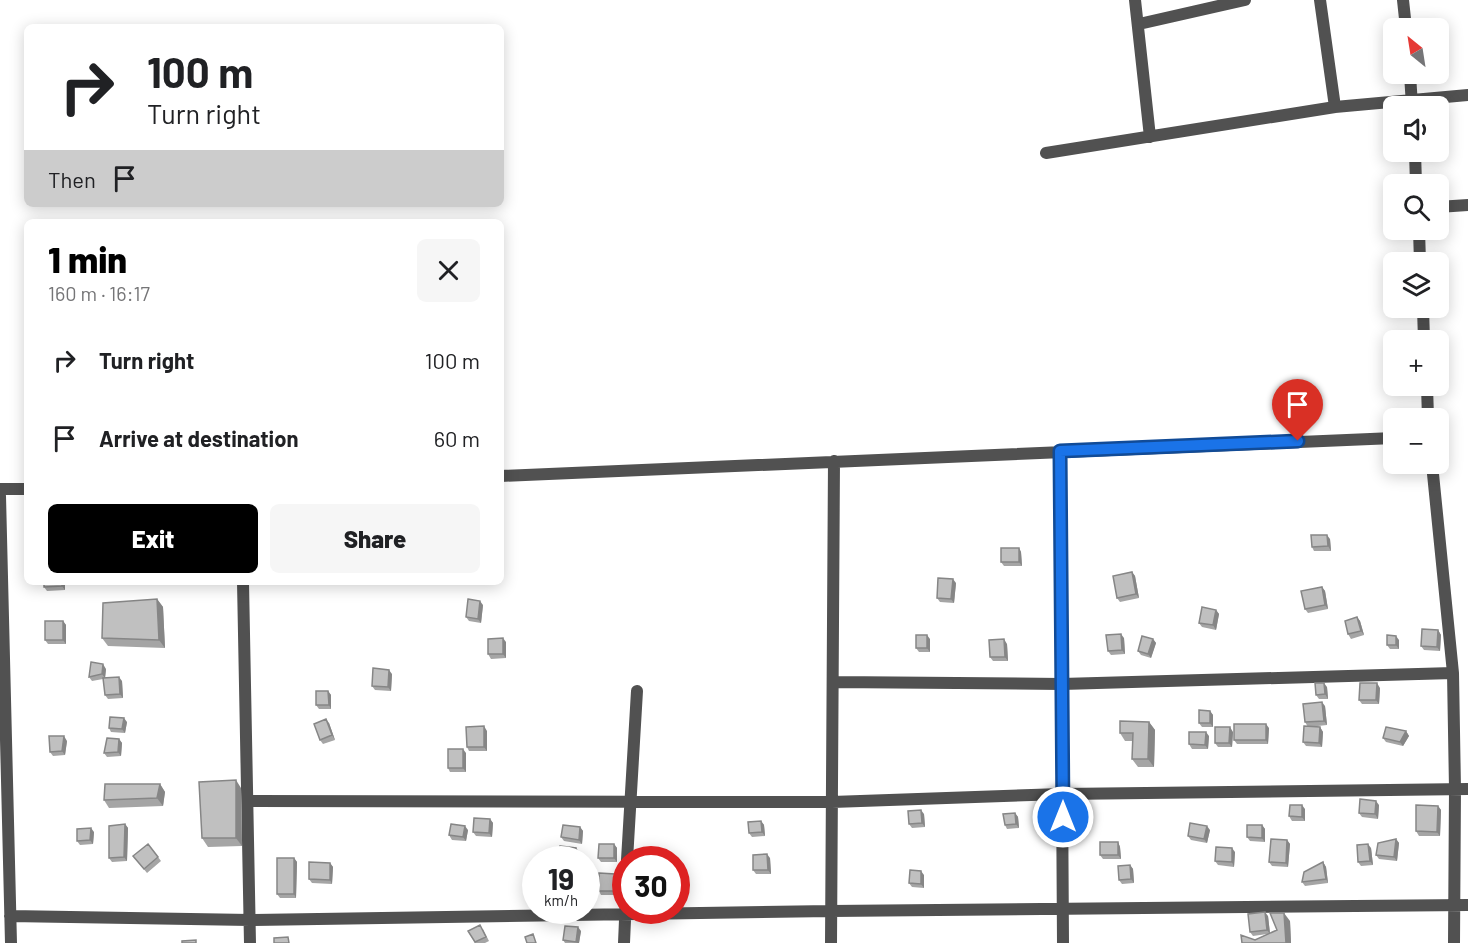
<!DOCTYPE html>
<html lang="en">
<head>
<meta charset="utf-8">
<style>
  :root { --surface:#fff; --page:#f6f6f6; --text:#202124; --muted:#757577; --accent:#000 }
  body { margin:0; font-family:Barlow,sans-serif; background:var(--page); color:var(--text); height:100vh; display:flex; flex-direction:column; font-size:22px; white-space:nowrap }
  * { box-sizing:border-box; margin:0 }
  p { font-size:20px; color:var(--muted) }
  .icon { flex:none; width:33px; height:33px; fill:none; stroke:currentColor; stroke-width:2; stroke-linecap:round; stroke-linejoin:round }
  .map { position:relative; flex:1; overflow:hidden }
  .drawer { position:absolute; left:24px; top:219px; width:480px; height:366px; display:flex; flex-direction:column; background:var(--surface); border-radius:9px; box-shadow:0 3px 15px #0003 }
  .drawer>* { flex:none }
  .guide { position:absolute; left:24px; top:24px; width:480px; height:183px; border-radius:9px; box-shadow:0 3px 15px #0003; background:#fff; color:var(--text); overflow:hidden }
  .needle { width:39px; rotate:330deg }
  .buttons { position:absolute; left:1383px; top:18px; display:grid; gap:12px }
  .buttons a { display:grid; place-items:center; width:66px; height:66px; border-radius:9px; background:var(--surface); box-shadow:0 3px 15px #0003; font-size:30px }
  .speed { position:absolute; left:522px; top:846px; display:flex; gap:12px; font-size:30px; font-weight:700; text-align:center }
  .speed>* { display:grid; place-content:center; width:78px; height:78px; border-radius:50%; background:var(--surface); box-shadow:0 3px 15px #0003; line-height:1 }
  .speed small { font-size:15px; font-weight:400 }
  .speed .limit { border:9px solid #d22; background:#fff; color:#111 }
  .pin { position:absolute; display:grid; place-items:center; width:51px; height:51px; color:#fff; margin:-62px -26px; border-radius:50% 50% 50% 0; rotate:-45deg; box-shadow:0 0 6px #0007 }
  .pin .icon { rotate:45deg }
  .me { position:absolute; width:66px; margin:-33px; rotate:0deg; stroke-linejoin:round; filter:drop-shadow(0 0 4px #0008) }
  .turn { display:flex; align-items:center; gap:21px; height:126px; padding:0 24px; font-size:27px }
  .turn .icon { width:78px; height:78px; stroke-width:2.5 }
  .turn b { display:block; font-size:42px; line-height:51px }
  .then { display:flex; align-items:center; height:57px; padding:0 24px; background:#0003; gap:12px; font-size:22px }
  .round { display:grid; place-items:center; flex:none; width:63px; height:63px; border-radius:9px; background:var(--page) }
  .summary { display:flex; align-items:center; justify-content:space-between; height:102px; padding:0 24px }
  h1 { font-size:36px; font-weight:800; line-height:45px; color:var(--accent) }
  .primary-button { display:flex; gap:12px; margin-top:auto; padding:12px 24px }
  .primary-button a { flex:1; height:69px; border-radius:9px; background:var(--accent); color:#fff; font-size:24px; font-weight:800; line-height:69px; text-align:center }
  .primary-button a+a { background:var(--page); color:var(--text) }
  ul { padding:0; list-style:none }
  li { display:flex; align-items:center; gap:18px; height:78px; padding:0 24px }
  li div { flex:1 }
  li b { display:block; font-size:22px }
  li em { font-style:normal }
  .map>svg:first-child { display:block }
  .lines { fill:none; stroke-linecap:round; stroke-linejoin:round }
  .minor { stroke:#515151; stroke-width:12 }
  .wall { fill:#a5a5a5 }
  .shaded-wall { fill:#868686 }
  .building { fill:#c0c0c0; stroke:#868686; stroke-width:1.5 }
  .route-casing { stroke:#114b97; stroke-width:15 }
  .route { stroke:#1a73e8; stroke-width:10 }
</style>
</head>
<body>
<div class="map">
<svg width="1468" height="943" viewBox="0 0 1468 943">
  <rect width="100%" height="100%" fill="#fff"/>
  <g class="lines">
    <!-- minor -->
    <path class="minor" d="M1135 0 1150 137
      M1320 0 1335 107
      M1403 0 1406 28
      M1139 24 1245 0
      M1410 74 1412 106
      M1415 152 1416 184
      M1046 153 1335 107 1468 95
      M1438 207 1468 205
      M1419 230 1420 262
      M1423 308 1424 340
      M1427 386 1428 418
      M1060 451 1063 943
      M1432 464 1453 673 1455 789 1454 943
      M501 476 1394 438
      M0 489H27
      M0 496 11 943
      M243 582 250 943
      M833 682 1062 684 1453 673
      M248 801 832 802 1062 794 1468 789
      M627 860 637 691
      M10 916 250 920 831 911 1468 905
      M624 943 626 897
      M831 943 834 461"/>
  </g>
  <!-- wall -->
  <path class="wall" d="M1330 539 1331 551H1314L1312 547Z
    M1019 548 1021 552 1022 566H1004L1001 562Z
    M1132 572 1135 576 1139 598 1120 602 1117 598Z
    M44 582H65V590L47 591 44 587Z
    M956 583 954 603 940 602 937 598Z
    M1322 587 1325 591 1328 609 1308 613 1305 609Z
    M157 599 163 607 165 648 108 646 102 638Z
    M483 605 481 623 469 621 466 617Z
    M1216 610 1219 614 1216 630 1202 627 1199 623Z
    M1357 617 1360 621 1364 635 1351 639 1348 634Z
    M63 621 66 625V644H48L45 640Z
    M1438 630 1441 635 1440 651 1424 650 1421 646Z
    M1124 638 1125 654 1111 655 1108 651Z
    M930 639V652H919L916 648Z
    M1153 639 1156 643 1151 658 1141 655 1138 651Z
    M1399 640V649H1390L1387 645Z
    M506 642V658L491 659 488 654Z
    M1007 644 1008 661H993L990 657Z
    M106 669 105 678 122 681 123 698 108 699 105 695 103 679 92 681 89 677Z
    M392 674 391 691 375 690 372 686Z
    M1327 687 1328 699H1319L1316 695Z
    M1380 688 1379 704H1362L1359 700Z
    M328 691 331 695V709H319L316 705Z
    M1325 706 1327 725 1309 727H1320L1323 732 1322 747 1306 746 1303 742 1308 727 1305 722Z
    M1210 711 1213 715V727H1202L1199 723Z
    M127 722 125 733 111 732 109 728Z
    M1149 722 1155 730 1154 767H1138L1132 759 1133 741H1125L1120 733Z
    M329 723 335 740 323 744 320 740Z
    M1269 728 1268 744H1237L1234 740Z
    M487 731V751H469L467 747Z
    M1406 731 1409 736 1403 746 1386 742 1383 738Z
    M1233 732 1232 747H1218L1215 743Z
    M1209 736 1208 749H1192L1189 744Z
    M119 739 122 743 121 756 107 757 104 753Z
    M67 741 65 755 53 756 50 752Z
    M466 753V772H450L448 768Z
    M160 784 165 792 163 806 109 808 104 800Z
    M241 788 242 846 208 847 202 838Z
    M1379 805 1378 819 1362 817 1359 813Z
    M1438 806 1441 810 1440 836H1419L1416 831Z
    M1305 809V821H1292L1289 816Z
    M1015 813 1018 817 1019 828 1007 829 1005 825Z
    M924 814 925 827 912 828 909 824Z
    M490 819 493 823 492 837 476 836 473 832Z
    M761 821 764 825 765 836 752 837 749 833Z
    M125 824 128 828 127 861 112 862 109 858Z
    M1262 825 1265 829V842L1250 841 1247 837Z
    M580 827 583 831 582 844 564 841 561 837Z
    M468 830 466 841 452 840 449 835Z
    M1210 830 1207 843 1191 840 1188 836Z
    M94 832 93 844 80 845 77 841Z
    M1396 839 1399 843 1397 861 1379 859 1376 855Z
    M1287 840 1290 844 1288 867 1272 866 1269 862Z
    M1118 842 1120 847 1121 859H1103L1100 855Z
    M614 844 617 848V862H601L598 858Z
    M576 848 579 852 578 860 562 859 560 854Z
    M1371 848 1373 865 1361 866 1358 862Z
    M1235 852 1234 867 1218 865 1215 861Z
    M133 856 158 857 161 861 147 873Z
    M294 858 297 862 296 898H280L277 894Z
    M770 858 771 874H756L753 870Z
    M1323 862 1326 867 1328 883 1305 886 1302 882Z
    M330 863 333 867 332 884 312 883 309 879Z
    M1130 865 1133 869 1134 883 1122 884 1119 880Z
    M924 875V888L912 887 909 883Z
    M618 878 617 895H601L599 891Z
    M1268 916 1270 933 1277 930 1290 921 1291 943 1255 940 1267 934 1253 936 1250 932Z
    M483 929 489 941 485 943H475L468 931Z
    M581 931 579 943H565L563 940Z"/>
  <!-- shaded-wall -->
  <path class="shaded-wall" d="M1327 535 1330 539 1331 551 1328 546Z
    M1019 548 1021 552 1022 566 1019 562Z
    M1132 572 1135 576 1139 598 1136 594Z
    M953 579 956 583 954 603 951 599Z
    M62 582H65V590L62 586Z
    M1322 587 1325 591 1328 609 1325 605Z
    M157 599 163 607 165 648 159 640Z
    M480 601 483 605 481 623 478 619Z
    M1216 610 1219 614 1216 630 1213 625Z
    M1357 617 1360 621 1364 635 1361 631Z
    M63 621 66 625V644L63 640Z
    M1438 630 1441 635 1440 651 1437 647Z
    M1121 634 1124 638 1125 654 1122 650Z
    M927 635 930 639V652L927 648Z
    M1396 636 1399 640V649L1396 645Z
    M503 638 506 642V658L503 654Z
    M1004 639 1007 644 1008 661 1005 657Z
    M1153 639 1156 643 1151 658 1148 654Z
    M103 664 106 669 105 678 102 674Z
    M389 670 392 674 391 691 388 687Z
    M119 677 122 681 123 698 120 694Z
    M1324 683 1327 687 1328 699 1325 694Z
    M1377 683 1380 688 1379 704 1376 700Z
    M328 691 331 695V709L329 705Z
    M1322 702 1325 706 1327 725 1324 721Z
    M1210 711 1213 715V727L1210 723Z
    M124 718 127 722 125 733 122 729Z
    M326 719 329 723 335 740 332 735Z
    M1149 722 1155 730 1154 767 1148 759Z
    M1266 724 1269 728 1268 744 1266 740Z
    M484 726 487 731V751L484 747Z
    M1230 727 1233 732 1232 747 1229 743Z
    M1320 727 1323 732 1322 747 1319 743Z
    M1406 731 1409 736 1403 746 1400 742Z
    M1206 732 1209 736 1208 749 1205 745Z
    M64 736 67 741 65 755 62 751Z
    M119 739 122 743 121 756 118 752Z
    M463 749 466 753V772L463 768Z
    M236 780 241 788 242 846 236 838Z
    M160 784 165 792 163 806 157 798Z
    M1376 801 1379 805 1378 819 1375 814Z
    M1302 805 1305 809V821L1302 817Z
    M1438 806 1441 810 1440 836 1437 832Z
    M921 810 924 814 925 827 922 823Z
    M1015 813 1018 817 1019 828 1016 824Z
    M490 819 493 823 492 837 489 833Z
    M761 821 764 825 765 836 762 832Z
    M125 824 128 828 127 861 124 857Z
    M1262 825 1265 829V842L1262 838Z
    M465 826 468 830 466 841 463 837Z
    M1207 826 1210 830 1207 843 1204 839Z
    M580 827 583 831 582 844 579 840Z
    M91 828 94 832 93 844 90 840Z
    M1396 839 1399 843 1397 861 1394 857Z
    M1287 840 1290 844 1288 867 1286 863Z
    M1118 842 1120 847 1121 859 1118 855Z
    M614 844 617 848V862L614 858Z
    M1368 844 1371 848 1373 865 1370 861Z
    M576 848 579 852 578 860 575 856Z
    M1232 848 1235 852 1234 867 1232 862Z
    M767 854 770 858 771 874 768 870Z
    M294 858 297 862 296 898 294 894Z
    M1323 862 1326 867 1328 883 1326 879Z
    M330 863 333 867 332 884 330 880Z
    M1130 865 1133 869 1134 883 1131 879Z
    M921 871 924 875V888L921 884Z
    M615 874 618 878 617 895 614 891Z
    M1265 912 1268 916 1270 934 1267 930Z
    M1284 913 1290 921 1291 943H1286Z
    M578 927 581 931 579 943H577L576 942Z"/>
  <!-- building -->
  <path class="building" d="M1311 535H1327L1328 546 1312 547Z
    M1001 548H1019V562H1001Z
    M1132 572 1136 594 1117 598 1113 576Z
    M938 578 953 579 951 599 937 598Z
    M44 582H62V586L44 587Z
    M1322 587 1325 605 1305 609 1301 591Z
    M157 599 159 640 102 638 103 603Z
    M468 599 480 601 478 619 466 617Z
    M1202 607 1216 610 1213 625 1199 623Z
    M1357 617 1361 631 1348 634 1345 621Z
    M45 621H63V640H45Z
    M1422 629 1438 630 1437 647 1421 646Z
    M1121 634 1122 650 1108 651 1106 635Z
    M916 635H927V648H916Z
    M1387 635 1396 636V645H1387Z
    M1142 636 1153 639 1148 654 1138 651Z
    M503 638V654H488V639Z
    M1004 639 1005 657H990L989 640Z
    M91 662 103 664 102 674 89 677Z
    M373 668 389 670 388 687 372 686Z
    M119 677 120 694 105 695 103 678Z
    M1315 683H1324L1325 694 1316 695Z
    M1360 683H1377L1376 700H1359Z
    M316 691H328L329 705H316Z
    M1322 702 1324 721 1305 722 1303 704Z
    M1199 710 1210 711V723H1199Z
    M110 717 124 718 122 729 109 728Z
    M326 719 332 735 320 740 314 724Z
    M1120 721 1149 722 1148 759H1132L1133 733H1120Z
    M1234 724H1266V740H1234Z
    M484 726V747H467L466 727Z
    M1304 726 1320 727 1319 743 1303 742Z
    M1215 727H1230L1229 743H1215Z
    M1386 727 1406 731 1400 742 1383 738Z
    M1189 732H1206L1205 745 1189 744Z
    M49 736H64L62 751 50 752Z
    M107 738 119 739 118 752 104 753Z
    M448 749H463V768H448Z
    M236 780V838H202L199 782Z
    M105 784H160L157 798 104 800Z
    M1360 799 1376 801 1375 814 1359 813Z
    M1290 805H1302V817L1289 816Z
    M1416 805 1438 806 1437 832 1416 831Z
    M921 810 922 823 909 824 908 811Z
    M1015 813 1016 824 1005 825 1003 814Z
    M474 818 490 819 489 833 473 832Z
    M761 821 762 832 749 833 748 822Z
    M1190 823 1207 826 1204 839 1188 836Z
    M125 824 124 857 109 858V826Z
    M451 824 465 826 463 837 449 835Z
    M563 825 580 827 579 840 561 837Z
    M1247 825H1262V838L1247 837Z
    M91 828 90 840 77 841V829Z
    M1271 839 1287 840 1286 863 1269 862Z
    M1396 839 1394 857 1376 855 1378 843Z
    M1100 842H1118V855H1100Z
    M148 844 158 857 144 869 133 856Z
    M599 844H614V858H598Z
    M1368 844 1370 861 1358 862 1357 845Z
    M560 846 576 848 575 856 560 854Z
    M1216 847 1232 848V862L1215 861Z
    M767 854 768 870H753V855Z
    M277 858H294V894H277Z
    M309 862 330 863V880L309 879Z
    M1323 862 1326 879 1302 882 1304 872Z
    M1130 865 1131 879 1119 880 1118 866Z
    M910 870 921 871V884L909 883Z
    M599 873 615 874 614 891H599Z
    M1265 912 1267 930 1250 932 1248 914Z
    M1270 913H1284L1286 943H1242L1241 935 1255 940 1277 930Z
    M480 925 486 937 475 942 468 931Z
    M565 926 578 927 576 942 563 940Z
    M533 934 536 943H527L525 937Z
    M288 937 289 943H274V938Z
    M196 940V943H182V941Z"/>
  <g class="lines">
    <!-- route casing -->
    <g class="route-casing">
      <path id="route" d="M1063 817 1060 451 1298 441"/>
    </g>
    <!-- route -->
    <use href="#route" class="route"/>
  </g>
</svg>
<div class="buttons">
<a><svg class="needle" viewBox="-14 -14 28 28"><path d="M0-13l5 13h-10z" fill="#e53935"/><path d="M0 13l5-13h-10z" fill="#757577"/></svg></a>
<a><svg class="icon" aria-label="sound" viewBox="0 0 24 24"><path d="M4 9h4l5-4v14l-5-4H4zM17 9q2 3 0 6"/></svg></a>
<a><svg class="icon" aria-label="search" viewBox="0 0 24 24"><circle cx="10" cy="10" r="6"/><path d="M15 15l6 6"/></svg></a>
<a><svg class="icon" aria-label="layers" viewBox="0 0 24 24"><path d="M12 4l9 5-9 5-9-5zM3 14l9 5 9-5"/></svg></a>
<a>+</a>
<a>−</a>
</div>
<div class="speed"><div>19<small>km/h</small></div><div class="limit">30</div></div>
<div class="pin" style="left:1298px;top:441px;background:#d93025"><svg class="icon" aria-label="arrive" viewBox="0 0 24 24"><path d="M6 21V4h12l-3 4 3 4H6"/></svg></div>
<svg class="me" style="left:1063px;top:817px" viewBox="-20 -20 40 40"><circle r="17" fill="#1a73e8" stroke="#fff" stroke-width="3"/><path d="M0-11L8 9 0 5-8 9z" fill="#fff"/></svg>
<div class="guide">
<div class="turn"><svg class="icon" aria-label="right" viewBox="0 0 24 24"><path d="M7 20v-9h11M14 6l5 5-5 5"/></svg><div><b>100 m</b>Turn right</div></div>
<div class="then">Then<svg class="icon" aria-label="arrive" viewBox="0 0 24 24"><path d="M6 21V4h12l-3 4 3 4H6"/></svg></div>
</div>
<section class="drawer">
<div class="summary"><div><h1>1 min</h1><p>160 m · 16:17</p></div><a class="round"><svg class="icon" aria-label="close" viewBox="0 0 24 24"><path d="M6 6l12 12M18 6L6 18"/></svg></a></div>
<ul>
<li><svg class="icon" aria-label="right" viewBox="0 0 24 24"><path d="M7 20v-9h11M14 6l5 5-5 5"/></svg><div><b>Turn right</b></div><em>100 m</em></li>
<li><svg class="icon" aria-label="arrive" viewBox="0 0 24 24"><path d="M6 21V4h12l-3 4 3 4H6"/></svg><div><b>Arrive at destination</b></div><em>60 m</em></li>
</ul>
<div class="primary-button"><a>Exit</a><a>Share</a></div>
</section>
</div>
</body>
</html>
